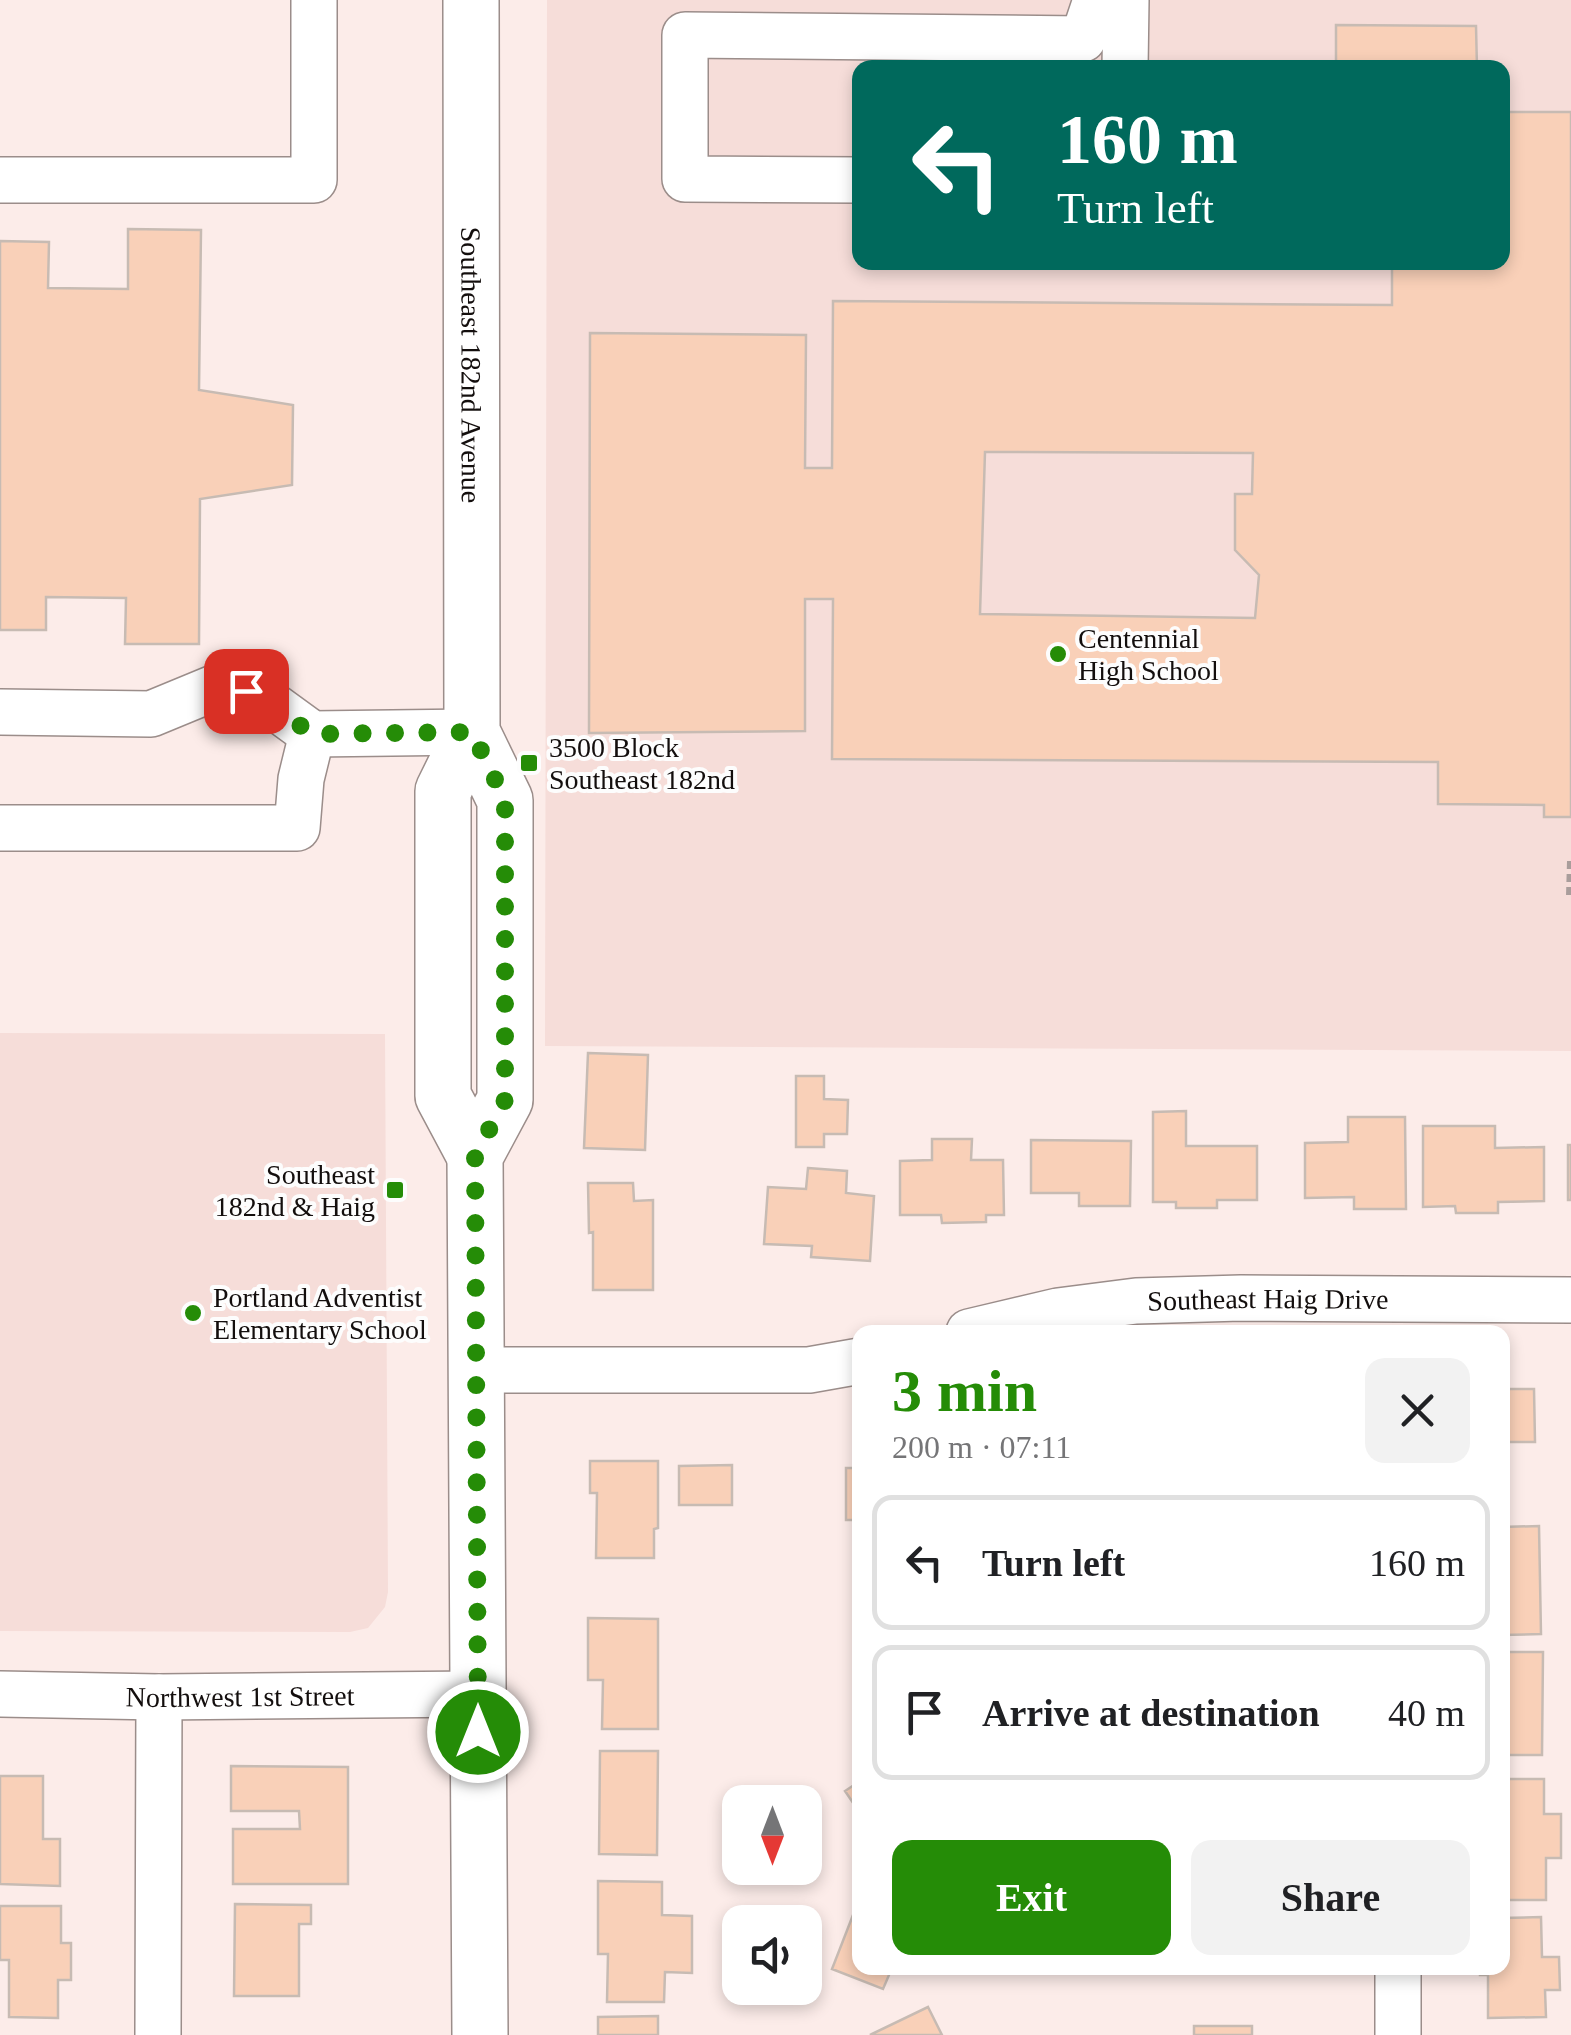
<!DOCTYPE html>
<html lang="en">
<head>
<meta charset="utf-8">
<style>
  :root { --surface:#fff; --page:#f2f2f2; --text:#202124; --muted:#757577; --line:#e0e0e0; --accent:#258c07 }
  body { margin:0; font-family:"Times New Roman",serif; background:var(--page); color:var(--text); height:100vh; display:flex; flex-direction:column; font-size:38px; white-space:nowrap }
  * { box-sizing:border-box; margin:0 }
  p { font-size:32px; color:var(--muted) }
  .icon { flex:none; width:55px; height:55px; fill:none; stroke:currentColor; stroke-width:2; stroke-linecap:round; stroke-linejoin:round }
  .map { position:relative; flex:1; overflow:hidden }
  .drawer { position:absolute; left:852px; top:1325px; width:658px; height:650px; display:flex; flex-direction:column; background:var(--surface); border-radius:20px; box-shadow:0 5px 15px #0003 }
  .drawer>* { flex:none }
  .hud { position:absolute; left:852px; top:60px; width:658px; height:210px; border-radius:20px; box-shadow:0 5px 15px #0003; background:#00695c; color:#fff; overflow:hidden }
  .needle { width:65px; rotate:180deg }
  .controls { position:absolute; left:722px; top:1785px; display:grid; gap:20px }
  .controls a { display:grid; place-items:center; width:100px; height:100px; border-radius:20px; background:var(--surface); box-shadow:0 5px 15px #0003; font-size:50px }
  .pin { position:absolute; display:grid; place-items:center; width:85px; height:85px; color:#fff; margin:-42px; border-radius:20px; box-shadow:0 5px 15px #0006 }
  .me { position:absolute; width:110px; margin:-55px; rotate:0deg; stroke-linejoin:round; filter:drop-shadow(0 0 8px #0008) }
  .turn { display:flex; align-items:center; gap:35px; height:210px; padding:0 40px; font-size:45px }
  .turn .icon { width:130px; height:130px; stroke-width:2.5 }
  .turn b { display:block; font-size:70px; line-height:85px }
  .round { display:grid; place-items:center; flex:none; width:105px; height:105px; border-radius:20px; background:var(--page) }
  .head { display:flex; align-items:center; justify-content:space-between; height:170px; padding:0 40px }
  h1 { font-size:60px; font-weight:700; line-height:75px; color:var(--accent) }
  .primary-button { display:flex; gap:20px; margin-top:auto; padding:20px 40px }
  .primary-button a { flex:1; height:115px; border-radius:20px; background:var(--accent); color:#fff; font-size:40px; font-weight:700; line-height:115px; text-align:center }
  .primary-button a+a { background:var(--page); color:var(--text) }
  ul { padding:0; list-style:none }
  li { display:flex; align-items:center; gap:30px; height:135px; margin:0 20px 15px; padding:0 20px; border:5px solid var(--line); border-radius:20px }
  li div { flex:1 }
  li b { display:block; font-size:38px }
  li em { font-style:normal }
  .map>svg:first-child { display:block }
  .built { fill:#f6ddd9; fill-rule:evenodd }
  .building { fill:#f9d0b8; stroke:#c7bbb3; stroke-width:2.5; fill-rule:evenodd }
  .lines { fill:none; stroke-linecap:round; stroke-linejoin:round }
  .minor-casing { stroke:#9b8d8a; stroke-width:48 }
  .major-casing { stroke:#9b8d8a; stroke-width:58 }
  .path { stroke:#a99d9b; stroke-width:6; stroke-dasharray:8 5; stroke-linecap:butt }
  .minor { stroke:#fff; stroke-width:45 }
  .major { stroke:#fff; stroke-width:55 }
  .route { stroke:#258c07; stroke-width:18; stroke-dasharray:0 32.4 }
  .poi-dot { fill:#258c07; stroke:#fdfdfd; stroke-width:4 }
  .labels { text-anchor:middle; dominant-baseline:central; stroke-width:8; stroke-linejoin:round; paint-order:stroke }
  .street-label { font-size:28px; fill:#130e0d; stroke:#fdfdfd }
  .poi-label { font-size:28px; fill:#130e0d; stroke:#fdfdfd; text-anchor:start }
</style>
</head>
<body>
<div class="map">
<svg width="1571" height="2035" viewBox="0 0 1571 2035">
  <rect width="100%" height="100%" fill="#fcece9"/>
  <!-- built -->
  <path class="built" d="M547 0H1571V1051L545 1046ZM860 68H1502V262H860Z
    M0 1033 385 1034 388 1592 385 1607 368 1628 350 1632 0 1631Z"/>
  <!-- building -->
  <path class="building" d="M1336 25 1476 26 1477 68H1336Z
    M1502 112H1571V817H1544V805L1438 804V762L832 759 833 599H805V731L589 733 590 333 806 335 805 468H832L833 301 1392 305V262H1502ZM985 452 1253 453 1252 494H1235V550L1259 575 1255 618 980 614Z
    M128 229 201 230 199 390 293 405 292 485 200 499 199 644H125L126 598 46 597V630H0V241L49 242 48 288 128 289Z
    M588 1053 648 1055 645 1150 584 1148Z
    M796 1076H824V1099L848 1100 847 1134H824V1147H796Z
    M1186 1111V1146H1257V1200H1217V1208H1176V1202H1153V1112Z
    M1348 1117H1405L1406 1209H1354V1197L1305 1198V1143L1348 1142Z
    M1423 1126H1495V1148L1544 1147V1201L1498 1202V1213H1456L1455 1206 1423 1207Z
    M932 1139H972L971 1160H1003L1004 1215H986V1222L942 1223 941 1215H900V1161L932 1160Z
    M1031 1140 1131 1141 1130 1206H1079V1193H1031Z
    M1568 1145H1571V1200H1568Z
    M808 1168 847 1171 846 1193 874 1196 870 1261 811 1257 812 1246 764 1244 768 1187 806 1189Z
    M588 1183H633L634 1201 653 1200V1290H593V1232L589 1233Z
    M1502 1389H1534L1535 1442H1502Z
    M590 1461H658V1528L654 1529V1558H596L597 1493H590Z
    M732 1465V1505H679V1466Z
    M846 1468H860V1520H846Z
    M1539 1526 1541 1634 1502 1635V1527Z
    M588 1618 658 1619V1729H602L603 1680H588Z
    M1502 1652H1543L1542 1755H1502Z
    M600 1751H658L657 1855 599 1854Z
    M231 1766 348 1767V1884H233V1829H300L299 1811H231Z
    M0 1776H43V1839H60V1886L0 1884Z
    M1502 1779H1544V1814H1561V1858H1546V1900H1502Z
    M860 1781V1813L845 1791Z
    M598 1881 662 1882V1915L692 1916V1973L665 1972 664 2002H607L608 1954H598Z
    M860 1897V1968H892L883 1989 832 1969Z
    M235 1904 311 1905V1924H299V1996H234Z
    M0 1906H61V1943H71V1980H58V2018L9 2017V1960H0Z
    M1541 1917 1542 1957H1559L1560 1990H1545L1546 2017 1488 2018V1975H1480V1968H1502V1918Z
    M928 2007 942 2035H870Z
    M658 2016V2035H598V2017Z
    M1194 2026H1252V2035H1194Z"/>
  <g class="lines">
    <!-- minor casing -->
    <g class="minor-casing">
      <g id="minor">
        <path d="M1125 68 1126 0"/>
        <path d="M0 180H314V0"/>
        <path d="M860 180 685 179V35L1083 39 1096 0"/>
        <path d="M0 712 151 714 214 688 245 691 268 702 312 734 472 732"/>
        <path d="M0 828H297L301 779 312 734"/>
        <path id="s1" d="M969 1332 1058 1311 1136 1301 1241 1298 1571 1300"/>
        <path d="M476 1370H809L860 1361"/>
        <path id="s2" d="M0 1694 159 1697 478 1694"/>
        <path d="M158 2035 159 1697"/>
        <path d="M1398 2035V1968"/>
      </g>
    </g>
    <!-- major casing -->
    <g class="major-casing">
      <g id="major">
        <path id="s3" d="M471 0 472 732 505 800V1100L475 1156 480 2035"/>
        <path d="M472 732 443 791V1096L475 1156"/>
      </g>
    </g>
    <!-- path -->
    <path class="path" d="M1570 861 1569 896 1571 897"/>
    <!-- minor -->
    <use href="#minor" class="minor"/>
    <!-- major -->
    <use href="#major" class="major"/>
  </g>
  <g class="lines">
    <!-- route -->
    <path class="route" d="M246 691 268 702 312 734 472 732 505 800V1100L475 1156 478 1732"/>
  </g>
  <!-- markers -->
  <g class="poi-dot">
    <circle cx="1058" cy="654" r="10"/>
    <rect x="519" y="753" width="20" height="20" rx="5"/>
    <rect x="385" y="1180" width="20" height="20" rx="5"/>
    <circle cx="193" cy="1313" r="10"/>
  </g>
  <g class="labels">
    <!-- street labels -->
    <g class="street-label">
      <text stroke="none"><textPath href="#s3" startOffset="365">Southeast 182nd Avenue</textPath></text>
      <text stroke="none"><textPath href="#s1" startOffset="302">Southeast Haig Drive</textPath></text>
      <text stroke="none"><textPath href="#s2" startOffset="240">Northwest 1st Street</textPath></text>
    </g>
    <!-- poi labels -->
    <g class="poi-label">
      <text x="1078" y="638">Centennial<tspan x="1078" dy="32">High School</tspan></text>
      <text x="549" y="747">3500 Block<tspan x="549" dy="32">Southeast 182nd</tspan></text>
      <text x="375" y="1174" text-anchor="end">Southeast<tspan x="375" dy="32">182nd &amp; Haig</tspan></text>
      <text x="213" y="1297">Portland Adventist<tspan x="213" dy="32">Elementary School</tspan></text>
    </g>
  </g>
</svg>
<div class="controls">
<a><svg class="needle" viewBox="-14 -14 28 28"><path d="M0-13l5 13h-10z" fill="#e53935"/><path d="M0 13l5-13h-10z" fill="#757577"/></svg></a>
<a><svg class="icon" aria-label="sound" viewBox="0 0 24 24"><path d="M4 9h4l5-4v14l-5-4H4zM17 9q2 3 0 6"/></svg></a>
</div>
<div class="pin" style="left:246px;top:691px;background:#d93025"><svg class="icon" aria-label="arrive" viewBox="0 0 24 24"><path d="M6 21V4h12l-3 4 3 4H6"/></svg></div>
<svg class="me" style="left:478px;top:1732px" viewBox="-20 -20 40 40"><circle r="17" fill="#258c07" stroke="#fff" stroke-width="3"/><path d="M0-11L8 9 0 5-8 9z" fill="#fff"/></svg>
<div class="hud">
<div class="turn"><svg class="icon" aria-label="left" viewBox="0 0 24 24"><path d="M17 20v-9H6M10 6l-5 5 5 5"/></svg><div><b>160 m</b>Turn left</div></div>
</div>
<section class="drawer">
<div class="head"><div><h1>3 min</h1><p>200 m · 07:11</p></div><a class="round"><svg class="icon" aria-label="close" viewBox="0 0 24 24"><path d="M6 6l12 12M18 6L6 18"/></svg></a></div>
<ul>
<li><svg class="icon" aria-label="left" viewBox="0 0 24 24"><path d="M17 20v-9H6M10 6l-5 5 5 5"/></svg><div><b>Turn left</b></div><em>160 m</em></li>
<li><svg class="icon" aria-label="arrive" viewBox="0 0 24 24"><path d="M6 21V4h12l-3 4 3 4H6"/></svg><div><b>Arrive at destination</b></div><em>40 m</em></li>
</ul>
<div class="primary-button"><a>Exit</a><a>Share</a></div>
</section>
</div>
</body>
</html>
